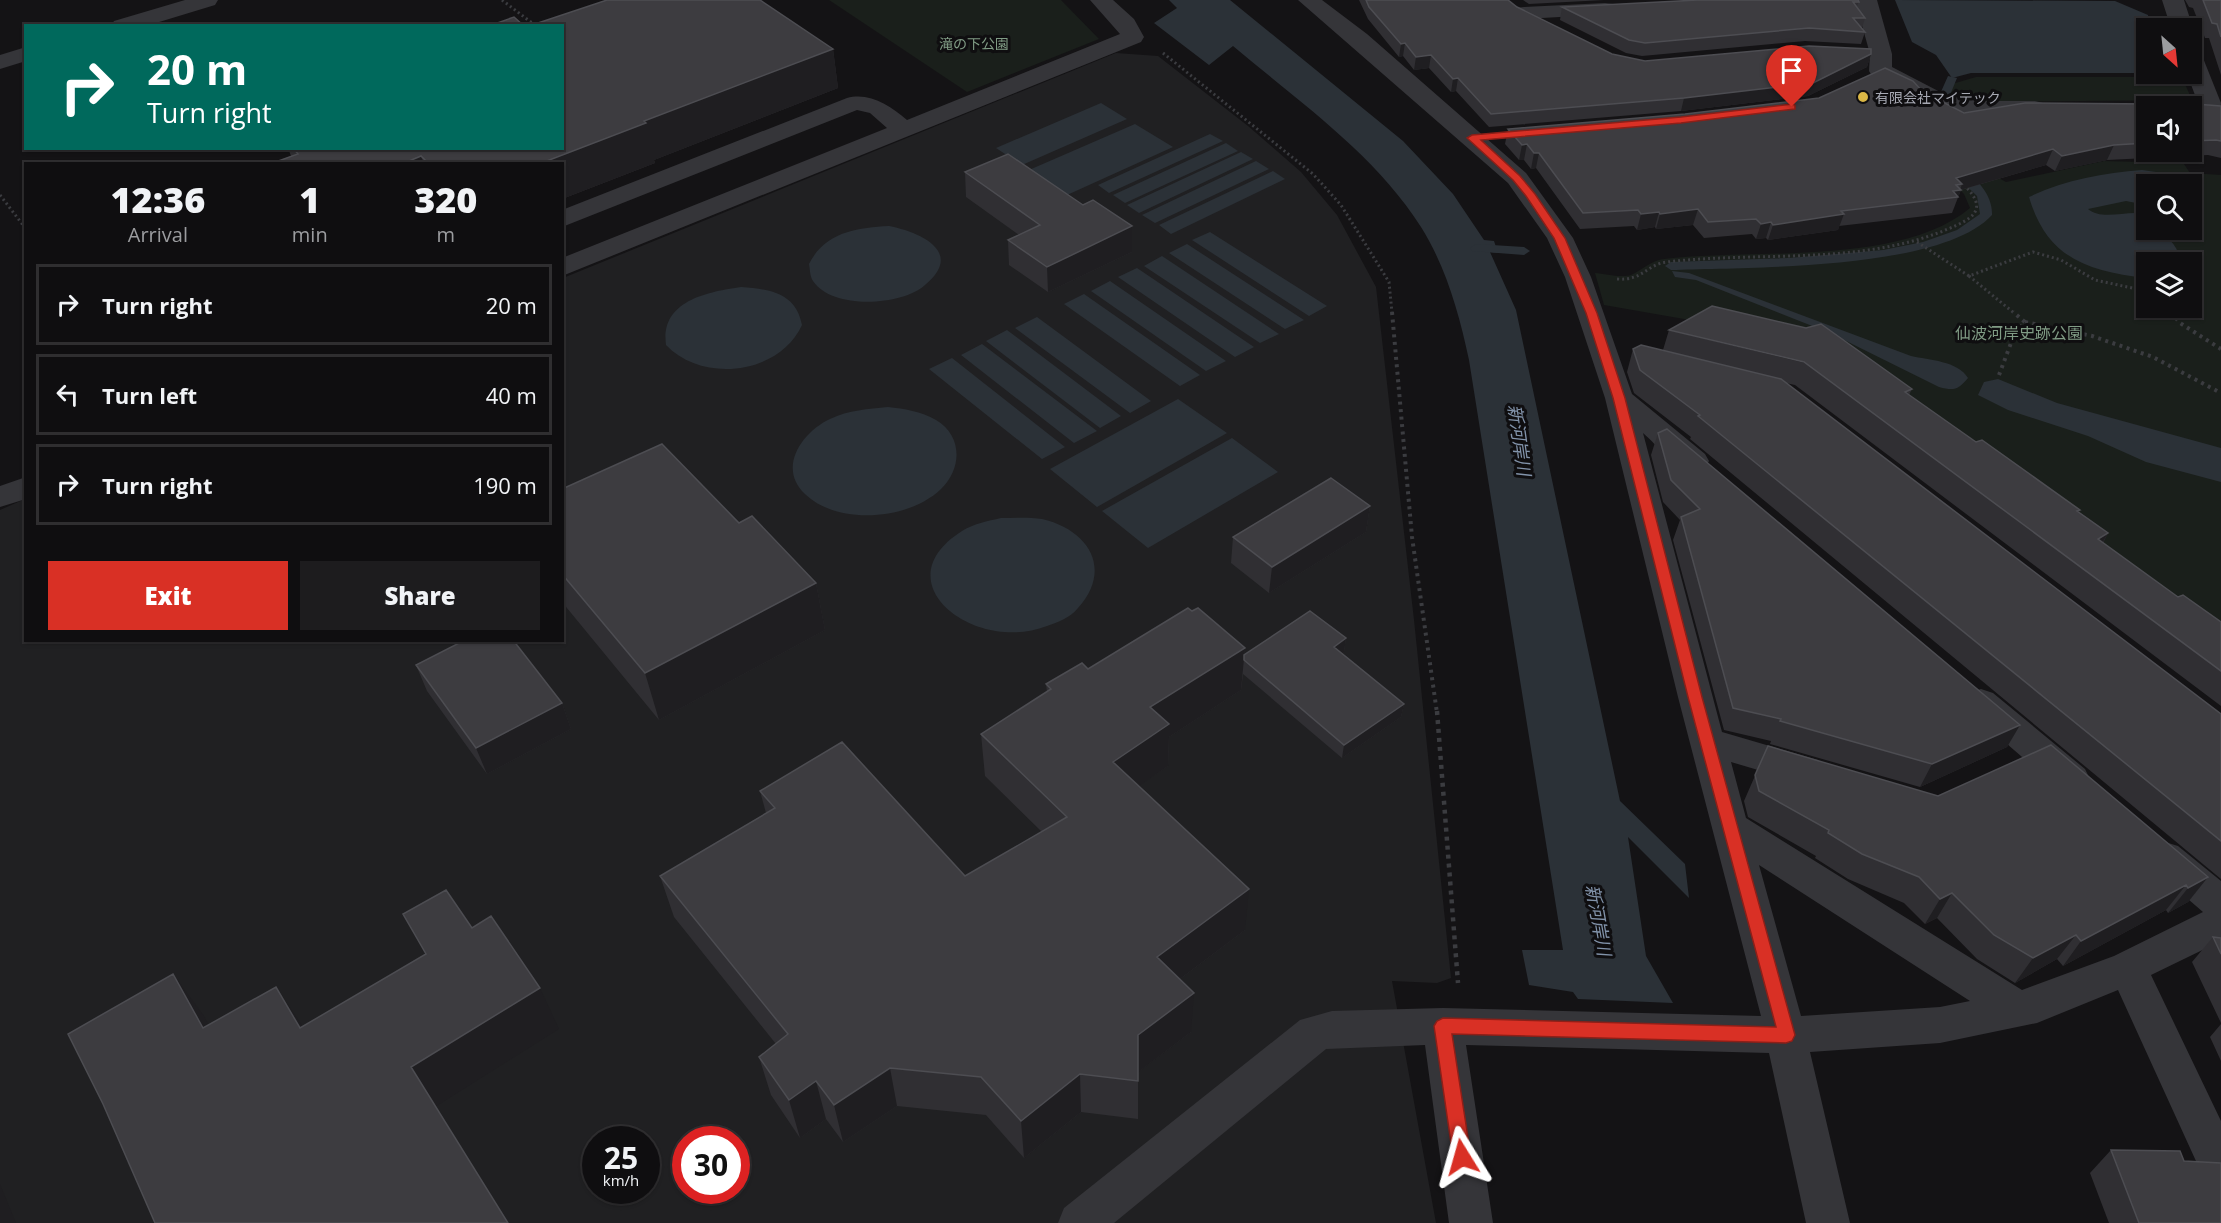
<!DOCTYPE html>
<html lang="en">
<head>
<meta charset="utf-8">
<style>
  :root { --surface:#0f0e10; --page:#1d1c1e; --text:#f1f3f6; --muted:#9b9c9f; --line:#2f2e30; --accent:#d93025 }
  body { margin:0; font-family:"Open Sans","Noto Sans JP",sans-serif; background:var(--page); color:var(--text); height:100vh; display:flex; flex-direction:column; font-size:22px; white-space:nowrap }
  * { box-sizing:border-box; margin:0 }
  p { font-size:20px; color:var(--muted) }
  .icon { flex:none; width:33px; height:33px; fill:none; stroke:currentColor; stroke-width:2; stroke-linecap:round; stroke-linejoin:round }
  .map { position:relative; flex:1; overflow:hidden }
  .side { position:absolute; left:24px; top:162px; width:540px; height:480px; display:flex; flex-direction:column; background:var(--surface); border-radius:0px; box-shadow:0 2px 4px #0004,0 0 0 2px var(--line) }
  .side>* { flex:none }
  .banner { position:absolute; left:24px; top:24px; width:540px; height:126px; border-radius:0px; box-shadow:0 2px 4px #0004,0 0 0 2px var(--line); background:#00695c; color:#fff; overflow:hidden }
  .needle { width:39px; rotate:153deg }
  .buttons { position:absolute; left:2136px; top:18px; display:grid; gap:12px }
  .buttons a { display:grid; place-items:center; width:66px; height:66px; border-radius:0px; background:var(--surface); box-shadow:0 2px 4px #0004,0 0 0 2px var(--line); font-size:30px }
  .speed { position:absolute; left:582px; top:1126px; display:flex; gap:12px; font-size:30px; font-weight:700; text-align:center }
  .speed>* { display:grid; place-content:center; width:78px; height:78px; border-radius:50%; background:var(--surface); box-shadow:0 2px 4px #0004,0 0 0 2px var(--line); line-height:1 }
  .speed small { font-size:15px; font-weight:400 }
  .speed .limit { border:9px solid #d22; background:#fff; color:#111 }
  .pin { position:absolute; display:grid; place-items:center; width:51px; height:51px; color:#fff; margin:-62px -26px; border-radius:50% 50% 50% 0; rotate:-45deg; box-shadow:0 0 6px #0007 }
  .pin .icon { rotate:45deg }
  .me { position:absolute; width:66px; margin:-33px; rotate:352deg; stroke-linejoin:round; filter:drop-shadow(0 0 4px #0008) }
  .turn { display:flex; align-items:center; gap:21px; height:126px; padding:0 24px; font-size:27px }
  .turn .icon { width:78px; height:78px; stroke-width:2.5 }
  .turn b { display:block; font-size:42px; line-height:51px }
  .eta { display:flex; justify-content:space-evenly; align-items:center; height:102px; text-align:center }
  .eta b { font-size:36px; font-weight:800; line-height:42px }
  .primary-button { display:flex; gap:12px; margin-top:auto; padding:12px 24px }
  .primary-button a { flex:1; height:69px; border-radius:0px; background:var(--accent); color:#fff; font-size:24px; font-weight:800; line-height:69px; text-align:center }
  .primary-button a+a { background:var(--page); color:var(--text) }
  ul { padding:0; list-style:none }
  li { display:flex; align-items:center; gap:18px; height:81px; margin:0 12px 9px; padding:0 12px; border:3px solid var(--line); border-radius:0px }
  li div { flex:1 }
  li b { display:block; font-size:22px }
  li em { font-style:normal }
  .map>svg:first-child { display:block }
  .built { fill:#202022; fill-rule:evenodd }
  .green { fill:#1a1f1b; fill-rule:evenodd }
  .water { fill:#2b3137 }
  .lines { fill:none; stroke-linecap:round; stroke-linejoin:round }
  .stream { fill:#2b3137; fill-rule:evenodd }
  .path-far2 { stroke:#3b3c40; stroke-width:3; stroke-dasharray:2 3; stroke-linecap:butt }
  .path-far1 { stroke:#3b3c40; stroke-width:4; stroke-dasharray:3 4.5; stroke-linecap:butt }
  .path { stroke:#3b3c40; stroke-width:4.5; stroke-dasharray:4 5; stroke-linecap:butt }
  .minor { fill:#353539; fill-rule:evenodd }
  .wall { fill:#302f33; fill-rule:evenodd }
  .shaded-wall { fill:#1f1e21 }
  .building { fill:#3d3c40; stroke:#4d4d52; stroke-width:1.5 }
  .route { fill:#d93025; stroke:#8d1f18; stroke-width:1.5 }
  .poi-dot { fill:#dab746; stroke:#0f0e10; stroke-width:2 }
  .labels { text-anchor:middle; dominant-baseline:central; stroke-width:6; stroke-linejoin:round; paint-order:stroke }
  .far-park-label { font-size:14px; fill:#809c85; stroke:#0f0e10 }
  .far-poi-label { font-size:14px; fill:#a7a9b3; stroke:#0f0e10; text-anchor:start }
  .park-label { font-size:16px; fill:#809c85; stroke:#0f0e10 }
  .water-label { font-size:18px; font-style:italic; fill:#8293aa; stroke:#0f0e10 }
</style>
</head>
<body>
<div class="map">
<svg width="2221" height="1223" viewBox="0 0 2221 1223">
  <rect width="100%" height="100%" fill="#141315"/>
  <!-- built -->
  <path class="built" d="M1116 53 1158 56 1248 126 1301 172 1337 215 1376 287 1414 620 1451 978 1437 983 1392 981 1436 1223H0V510L25 499 26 640H562L563 278ZM596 1140H646V1191H596ZM686 1140H736V1191H686Z"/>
  <!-- green -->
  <path class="green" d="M829 0H1061L1099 39 967 92Z
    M1976 77H2182L2192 100 1984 102 1950 95 1952 84Z
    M1948 110 1979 114 1984 170 2006 182 2104 161 2141 162 2172 152H2176L2190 173 2221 175V639L1764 333 1604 305 1595 273C1605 274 1622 278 1631 275 1642 270 1652 260 1664 259 1752 248 1899 267 1970 208L1964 194 1951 181ZM2146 184H2192V230H2146ZM2146 262H2192V308H2146Z"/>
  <!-- water -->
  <path class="water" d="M1169 0H1230L1403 141 1453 194 1484 240 1494 241 1498 253 1490 252 1516 310 1620 801 1685 864 1689 898 1628 837 1646 956 1673 1003 1578 999 1573 992 1529 985 1522 950H1563L1469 360C1459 313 1446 267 1421 227 1375 154 1298 101 1233 46L1209 65 1154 23 1177 8Z
    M1895 0 2115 1 2148 15 2150 28H2146V73H1971L1952 78 1936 55 1912 42Z
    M1101 103 1127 119 1022 165 996 148Z
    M1135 124 1173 147 1067 195 1029 170Z
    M1210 134 1223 141 1109 193 1098 185Z
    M1226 143 1238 151 1125 203 1113 195Z
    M1241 152 1253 159 1139 213 1127 205Z
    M1256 161 1269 169 1155 223 1142 215Z
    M2142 170 2163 173 2181 184H2146V205L2126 201 2088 209C2099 219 2120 213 2135 213L2146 223V230C2164 230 2180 246 2180 262H2146V278C2087 271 2047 258 2029 197 2064 180 2103 173 2142 170Z
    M1273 171 1285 179 1171 234 1159 225Z
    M889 226C920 232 965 252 925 285 902 306 832 310 813 281 810 277 810 269 809 264 825 232 856 228 889 226Z
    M1210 232 1327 306 1309 316 1192 240Z
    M1187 244 1304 320 1285 329 1169 253Z
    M1162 256 1279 334 1260 343 1144 266Z
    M1137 268 1254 347 1235 357 1118 277Z
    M1672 271 1689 273 1911 356C1929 360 1958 361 1968 378 1958 390 1954 391 1939 387L1830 333 1696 280 1675 277Z
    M1110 281 1226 361 1206 371 1091 291Z
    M741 287C770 289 796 293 802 325 780 374 703 384 666 345 660 301 707 292 741 287Z
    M1084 294 1200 375 1180 386 1064 304Z
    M1037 317 1151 401 1130 413 1015 328Z
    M1007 330 1121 416 1100 428 986 341Z
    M982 344 1097 431 1074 443 961 355Z
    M952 358 1065 447 1042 459 929 369Z
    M1998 379 2057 403 2221 448V482L2146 462 2088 436 2008 410 1978 395 1984 382Z
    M1178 399 1227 433 1097 507 1050 469Z
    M888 407C904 409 921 411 936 420 963 436 962 469 941 489 909 520 838 526 805 494 777 468 802 432 830 419 849 410 868 409 888 407Z
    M1232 438 1278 472 1148 548 1102 511Z
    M1001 518C1014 518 1029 517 1042 519 1089 530 1113 569 1078 608 1070 618 1058 622 1047 626 976 654 880 583 962 531 973 524 988 521 1001 518Z"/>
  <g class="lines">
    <!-- stream -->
    <path class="stream" d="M1948 76 1957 78 1950 95 1937 109H1929L1928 107 1940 94Z
      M1959 170C1977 176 1993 196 1992 215 1941 271 1746 267 1671 270L1665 266 1671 262 1789 258 1883 250 1923 242 1957 230 1980 214 1977 196 1953 173Z
      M1476 244 1524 247 1530 251 1524 255 1472 251 1470 248Z"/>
    <!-- path-far2 -->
    <path class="path-far2" d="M502 0 536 26
      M1163 53 1313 174 1341 205 1389 282 1392 313
      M0 195 26 229
      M1917 242 1969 276 2033 252 2061 260 2095 280 2146 291
      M1969 276 2014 313
      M1617 279C1643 281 1647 264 1667 262 1761 251 1859 266 1948 229 1972 219 1989 210 1965 186
      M2168 308 2172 313"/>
    <!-- path-far1 -->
    <path class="path-far1" d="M1392 312 1412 537 1437 713
      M2171 312 2180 323 2221 349
      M2025 322 2092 336 2153 357 2221 393
      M1999 375 2014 335 2025 322 2013 312"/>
    <!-- path -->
    <path class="path" d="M1437 711 1458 983"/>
    <!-- minor -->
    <path class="minor" d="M185 0H218L215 5 146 26H111L114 21Z
      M1090 0H1113L1134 19 1144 37 1141 42 562 276V258L887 128 870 113 857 110 562 227V210L847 98C870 92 890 106 907 120L1120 34Z
      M1298 0H1322L1367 34 1526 173 1573 238 1591 277 1632 394 1705 454 1709 461 1705 468C1680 475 1661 449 1643 433L1722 732 1818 760 1823 770 1818 780 1805 784 1731 762 1746 818 2022 990 2114 956 2203 912 2152 868 2146 857 2152 846 2165 842 2178 846 2221 881V941L2151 975 2221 1121V1189L2206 1183 2118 990 2037 1023 1940 1043 1810 1052 1850 1223H1806L1769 1053 1466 1045 1493 1223H1449L1425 1045 1326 1049 1114 1223H1058L1064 1208 1300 1020 1332 1011 1443 1008 1761 1016 1678 697 1605 398 1565 277 1547 238 1508 183ZM1759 865 1970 1001 1940 1007 1801 1016Z
      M1855 0H1877L1892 54V67L1944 94 1977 101H2035L2043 103 2047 108 2043 113 2035 115H1977L1937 106 1872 76 1869 71 1870 54Z
      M2162 0H2184L2193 28 2192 30 2171 28Z
      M1605 3 1613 4 1616 9 1613 14 1524 19 1516 18 1513 13 1516 8 1524 7Z
      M26 47V61L0 69V55Z
      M2192 51 2200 53 2203 58 2221 103 2220 115 2192 117V106H2183L2198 103 2187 74H2192Z
      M26 477V499L0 507V486Z
      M1981 689 1993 693 2085 769 2090 779 2085 789 2072 793 2059 789 1969 711 1964 702 1969 693Z"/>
  </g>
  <!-- wall -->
  <path class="wall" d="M1359 0H1508L1517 7 1612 54 1645 61 1871 54 1867 67 1808 96 1681 111 1489 127 1456 91 1451 92 1429 68 1414 70 1403 56 1399 57 1368 19Z
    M1523 0H1604L1529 4Z
    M1698 0H1859L1857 7 1865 18 1862 28 1865 32 1861 44 1805 41 1642 56 1626 53 1560 20 1562 7Z
    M2185 0H2221V75L2209 38H2205L2193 8 2189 7Z
    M833 49 838 88 654 160 655 163 562 199V164H270L291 156 288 148H562Z
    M1885 68 1913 81 1923 92 1964 113 2025 103 2153 104 2156 101 2221 106V158L2208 155 2107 160 2055 171 2046 165 1961 190 1952 213 1839 226 1838 230 1768 240 1766 238 1756 239 1752 234 1704 238 1693 225 1656 229 1655 227 1637 230 1634 226 1580 229 1536 168 1531 169 1524 160H1519L1505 144 1508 129 1685 114 1819 98ZM2146 106H2192V152H2146Z
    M965 172 1132 252 1048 292 1009 265 1008 240 1019 235 966 197Z
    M1669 330 1912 389 1909 395 1976 442 2080 510 2079 512 2108 533 2103 543 2178 597 2221 622V706L1795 385 1786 383 2221 714V879L1690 439 1691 437 1634 393 1627 372 1633 349 1663 350Z
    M1658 433 2020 725 2007 747 1920 787 1770 744 1771 741 1724 730 1673 540 1680 520 1663 502 1651 455Z
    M562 489 739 523 816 583 825 630 659 720 562 602Z
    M1370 506 1366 532 1269 593 1231 563 1233 537Z
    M1346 638 1344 652 1342 653 1404 704 1401 717 1342 758 1243 674 1241 690 1169 737 1168 766 1138 786 1245 930 1180 979 1191 1032 1138 1072V1119L1081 1112 1024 1158 986 1115 897 1106 843 1142 826 1119 800 1138 771 1095 759 1057 776 1044 674 917 660 876 766 813 760 791 965 876 1042 832 985 776 981 734 1047 692 1046 684 1088 669 1245 648 1244 655Z
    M416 665 562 703 571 729 487 774 427 691Z
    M1768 746 2208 877 2188 902 2168 913 2166 910 2063 966 2057 959 2015 983 1977 959 1937 918 1925 924 1904 903 1848 879 1815 858 1816 856 1748 817 1744 801Z
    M2213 937 2221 938V1023L2192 962Z
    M2221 1024V1061L2210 1037Z
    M2111 1150 2184 1161 2221 1223H2109L2090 1173Z"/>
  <!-- shaded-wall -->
  <path class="shaded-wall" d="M1405 43 1403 56 1399 57 1401 44Z
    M833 49 838 88 654 160 655 163 562 199V164H539L644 121Z
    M1871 54 1867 67 1808 96 1681 111 1684 98Z
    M1431 55 1429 68 1414 70 1416 57Z
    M1458 78 1456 91 1451 92 1453 79Z
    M1527 144 1524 160H1519L1522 145Z
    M2114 145 2107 160 2055 171 2062 156Z
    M2053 149 2046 165 1960 190 1962 184 1956 185 1953 191 1961 190 1955 205 1958 197 1950 198 1952 192 1949 193 1956 178Z
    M1534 153H1539L1536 168 1531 169Z
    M421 156 424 164H402Z
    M1698 209 1693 225 1656 229 1660 214Z
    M1659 212 1655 227 1637 230 1641 214Z
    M1844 214 1838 230 1768 240 1773 225Z
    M1771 222 1766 238 1756 239 1761 224Z
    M1132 226V252L1048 292 1047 267Z
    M1370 506 1366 532 1269 593 1272 567Z
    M2108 533 2095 556 2098 539Z
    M816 583 825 630 659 720 645 673Z
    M1346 638 1344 652 1332 661 1334 647Z
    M1245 648 1241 690 1169 737 1168 766 1113 804V762L1150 707Z
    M562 703 571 729 487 774 476 748Z
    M1404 704 1401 717 1342 758 1344 745Z
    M2020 725 2007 747 1920 787 1932 764Z
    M2208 877 2188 902 2168 913 2188 888Z
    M2186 885 2166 910 2063 966 2081 941Z
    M1249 889 1245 930 1156 997 1157 957Z
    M1952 893 1937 918 1925 924 1940 899Z
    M2076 935 2057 959 2015 983 2033 958Z
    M173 974 204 1016 233 1069 203 1028Z
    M276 987 304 1028H300Z
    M540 988 559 1029 435 1107 411 1067Z
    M1194 993 1191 1032 1137 1073 1138 1035Z
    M890 1068 897 1106 843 1142 834 1105Z
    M1080 1074 1081 1112 1024 1158 1021 1121Z
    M816 1081 826 1119 800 1138 789 1100Z
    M0 1184 16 1223H0Z"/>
  <!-- building -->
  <path class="building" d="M607 0H760L833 49 644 121 646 123 539 164H429L421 156 402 164H270L298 154 293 148H562V26H529Z
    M1366 0H1508L1517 7 1612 54 1645 61 1809 46 1871 49V54L1813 83 1684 98 1491 114 1458 78 1453 79 1431 55 1416 57 1405 43 1401 44 1369 7Z
    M1698 0H1858L1859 2H1853L1865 18H1853L1865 32 1809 28 1645 43 1629 40 1562 7Z
    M2203 0H2221V37L2217 24 2212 23Z
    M514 17 524 26H489Z
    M1885 68 1913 81 1923 92 1964 113 2025 103 2153 104 2156 101 2221 106V141L2216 140 2192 141V106H2146V143L2114 145 2062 156 2053 149 1956 178 1962 184 1956 185 1961 190 1953 191 1958 197 1841 211 1844 214 1773 225 1771 222 1761 224 1756 219 1708 222 1698 209 1660 214 1659 212 1641 214 1638 210 1583 213 1539 153H1534L1527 144 1522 145 1508 129 1685 114 1819 98Z
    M1008 154 1083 205 1093 200 1132 226 1047 267 1008 240 1040 225 965 172Z
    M1712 306 1806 328 1821 324 1912 389 1905 392 1976 442 1982 440 2080 510 2077 511 2108 533 2098 539 2178 597 2183 595 2221 622V671L1804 362 1669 330Z
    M1641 345 1781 379 2221 714V841L1698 416 1700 415 1640 370 1633 349Z
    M1667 429 2020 725 1932 764 1780 721 1781 719 1733 708 1681 517 1700 509 1671 480 1658 433Z
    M662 444 739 523 752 516 816 583 645 673 562 574V489Z
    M1331 478 1370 506 1272 567 1233 537Z
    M1188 608 1192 611 1198 608 1245 648 1150 707 1169 724 1113 762 1249 889 1157 957 1194 993 1138 1035V1081L1080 1074 1021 1121 981 1077 890 1068 834 1105 816 1081 789 1100 759 1057 788 1034 660 876 775 808 760 791 842 742 965 876 1067 817 981 734 1051 689 1046 684 1082 663 1088 669Z
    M1310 611 1346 638 1334 647 1404 704 1344 745 1244 660V655Z
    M465 640H513L562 703 476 748 416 665Z
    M2051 745 2208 877 2188 888 2186 885 2081 941 2076 935 2033 958 1994 935 1952 893 1940 899 1919 877 1862 854 1828 833 1829 830 1759 791 1755 775 1768 746 1938 796Z
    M446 890 472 928 491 916 540 988 411 1067 508 1223H155L103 1104 68 1034 173 974 203 1028 276 987 300 1028 426 954 403 914Z
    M2213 937 2221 938V954Z
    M2111 1150 2180 1151 2184 1161 2221 1163V1223H2139Z"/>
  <!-- route -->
  <path class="route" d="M1792 104 1795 105V109L1681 123 1481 140 1520 176 1535 194 1565 238 1597 313 1625 398 1702 697 1795 1035 1792 1041 1786 1043 1452 1034 1471 1157 1468 1163 1462 1166 1455 1163 1453 1157 1434 1026 1437 1021 1443 1018 1776 1027 1688 697 1613 398 1586 313 1554 238 1526 196 1513 180 1467 138 1472 135 1681 117Z"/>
  <!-- markers -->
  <circle class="poi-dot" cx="1863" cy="97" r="6"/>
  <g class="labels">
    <!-- far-park labels -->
    <g class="far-park-label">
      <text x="974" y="43">滝の下公園</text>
    </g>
    <!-- far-poi labels -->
    <g class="far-poi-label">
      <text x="1875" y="97">有限会社マイテック</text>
    </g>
    <!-- park labels -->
    <g class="park-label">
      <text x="2019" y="333">仙波河岸史跡公園</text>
    </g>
    <!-- water labels -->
    <g class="water-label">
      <text transform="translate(1520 440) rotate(82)">新河岸川</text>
      <text transform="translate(1599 920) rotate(80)">新河岸川</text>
    </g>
  </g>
</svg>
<div class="buttons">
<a><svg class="needle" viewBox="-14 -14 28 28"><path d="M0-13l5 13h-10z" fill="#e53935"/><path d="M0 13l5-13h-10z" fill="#9b9c9f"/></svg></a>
<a><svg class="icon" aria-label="sound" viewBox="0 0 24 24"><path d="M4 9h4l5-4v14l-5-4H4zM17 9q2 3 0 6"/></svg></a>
<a><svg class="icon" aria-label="search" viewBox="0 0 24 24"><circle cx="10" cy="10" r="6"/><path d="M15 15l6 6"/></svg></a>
<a><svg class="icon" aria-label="layers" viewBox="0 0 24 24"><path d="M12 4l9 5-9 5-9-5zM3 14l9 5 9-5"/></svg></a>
</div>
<div class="speed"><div>25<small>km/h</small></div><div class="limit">30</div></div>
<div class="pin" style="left:1792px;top:107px;background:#d93025"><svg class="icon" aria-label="arrive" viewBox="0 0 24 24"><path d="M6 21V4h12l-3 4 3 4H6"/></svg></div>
<svg class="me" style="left:1462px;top:1157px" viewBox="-20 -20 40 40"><path d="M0-17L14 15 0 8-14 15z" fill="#d93025" stroke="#fff" stroke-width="4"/></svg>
<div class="banner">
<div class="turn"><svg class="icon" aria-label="right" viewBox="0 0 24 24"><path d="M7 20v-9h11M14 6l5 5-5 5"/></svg><div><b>20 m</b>Turn right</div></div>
</div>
<section class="side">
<div class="eta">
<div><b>12:36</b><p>Arrival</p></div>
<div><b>1</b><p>min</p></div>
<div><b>320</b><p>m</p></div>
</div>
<ul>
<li><svg class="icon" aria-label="right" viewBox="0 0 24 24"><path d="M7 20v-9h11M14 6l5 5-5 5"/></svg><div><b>Turn right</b></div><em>20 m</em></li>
<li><svg class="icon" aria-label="left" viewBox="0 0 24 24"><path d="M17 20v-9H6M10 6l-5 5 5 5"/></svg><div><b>Turn left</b></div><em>40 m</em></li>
<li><svg class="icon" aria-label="right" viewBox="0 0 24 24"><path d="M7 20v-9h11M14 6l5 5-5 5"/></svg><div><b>Turn right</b></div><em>190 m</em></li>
</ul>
<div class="primary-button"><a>Exit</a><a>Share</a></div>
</section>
</div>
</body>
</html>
